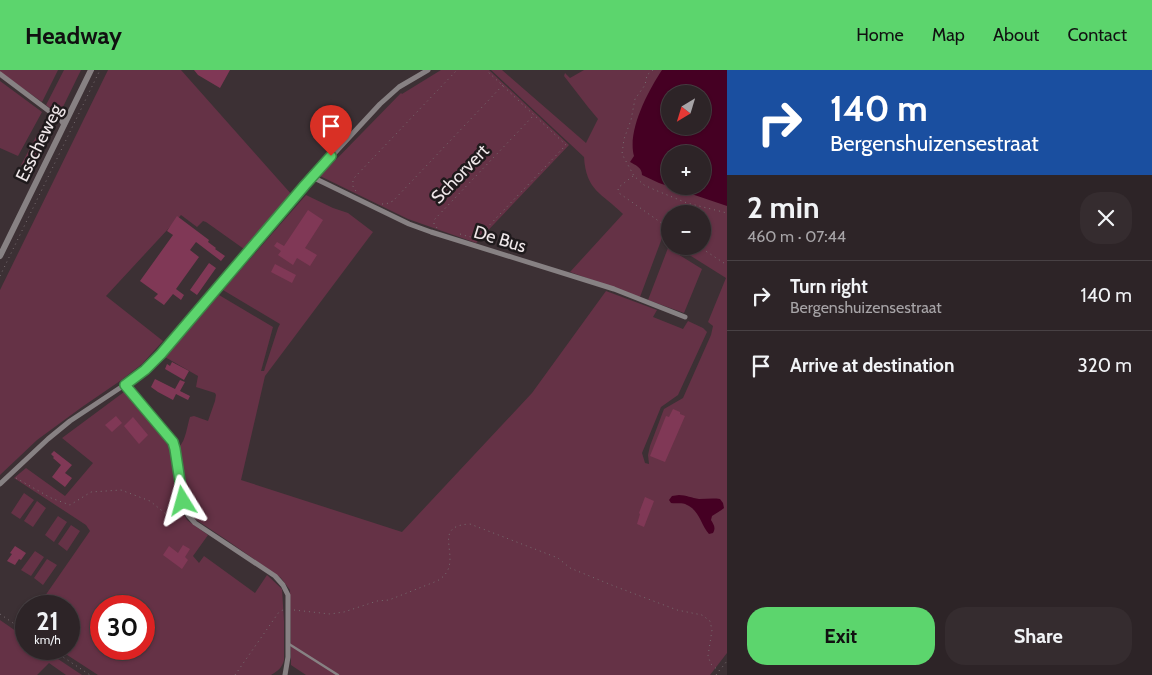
<!DOCTYPE html>
<html lang="en">
<head>
<meta charset="utf-8">
<style>
  :root { --surface:#2d2427; --page:#352c2f; --text:#f1f3f6; --muted:#a7a4a7; --line:#484144; --accent:#5cd56d }
  body { margin:0; font-family:Cabin,sans-serif; background:var(--page); color:var(--text); height:100vh; display:flex; flex-direction:column; font-size:19px; white-space:nowrap }
  * { box-sizing:border-box; margin:0 }
  p { font-size:16px; color:var(--muted) }
  .icon { flex:none; width:28px; height:28px; fill:none; stroke:currentColor; stroke-width:2; stroke-linecap:round; stroke-linejoin:round }
  .map { position:relative; flex:1; overflow:hidden }
  .details { display:flex; flex-direction:column; background:var(--surface); width:425px }
  .details>* { flex:none }
  .guide { background:#1a4fa0; color:#fff; overflow:hidden }
  .needle { width:32px; rotate:218deg }
  .controls { position:absolute; left:661px; top:15px; display:grid; gap:10px }
  .controls a { display:grid; place-items:center; width:50px; height:50px; border-radius:50%; background:var(--surface); box-shadow:0 1px 4px #0004,0 0 0 1px var(--line); font-size:25px }
  .speed { position:absolute; left:15px; top:525px; display:flex; gap:10px; font-size:25px; font-weight:700; text-align:center }
  .speed>* { display:grid; place-content:center; width:65px; height:65px; border-radius:50%; background:var(--surface); box-shadow:0 1px 4px #0004,0 0 0 1px var(--line); line-height:1 }
  .speed small { font-size:12px; font-weight:400 }
  .speed .limit { border:8px solid #d22; background:#fff; color:#111 }
  .pin { position:absolute; display:grid; place-items:center; width:42px; height:42px; color:#fff; margin:-51px -21px; border-radius:50% 50% 50% 0; rotate:-45deg; box-shadow:0 0 5px #0007 }
  .pin .icon { rotate:45deg }
  .me { position:absolute; width:55px; margin:-28px; rotate:352deg; stroke-linejoin:round; filter:drop-shadow(0 0 4px #0008) }
  .turn { display:flex; align-items:center; gap:18px; height:105px; padding:0 20px; font-size:22px }
  .turn .icon { width:65px; height:65px; stroke-width:2.5 }
  .turn b { display:block; font-size:35px; line-height:42px }
  .round { display:grid; place-items:center; flex:none; width:52px; height:52px; border-radius:20px; background:var(--page) }
  .summary { display:flex; align-items:center; justify-content:space-between; height:85px; padding:0 20px }
  h1 { font-size:30px; font-weight:700; line-height:38px }
  .action { display:flex; gap:10px; margin-top:auto; padding:10px 20px }
  .action a { flex:1; height:58px; border-radius:20px; background:var(--accent); color:#111; font-size:20px; font-weight:700; line-height:58px; text-align:center }
  .action a+a { background:var(--page); color:var(--text) }
  ul { padding:0; list-style:none }
  li { display:flex; align-items:center; gap:15px; height:70px; padding:0 20px; border-top:1px solid var(--line) }
  li div { flex:1 }
  li b { display:block; font-size:19px }
  li em { font-style:normal }
  header { display:flex; align-items:center; gap:30px; box-sizing:border-box; height:70px; padding:0 25px; background:var(--accent); color:#111 }
  header strong { font-size:24px }
  nav { display:flex; gap:28px; margin-inline-start:auto; font-size:18px }
  main { display:flex; flex:1; min-height:0 }
  .map>svg:first-child { display:block }
  .green { fill:#653246; fill-rule:evenodd }
  .water { fill:#450023; fill-rule:evenodd }
  .building { fill:#803856 }
  .lines { fill:none; stroke-linecap:round; stroke-linejoin:round }
  .path { stroke:#776d70; stroke-width:1; stroke-dasharray:1 4; stroke-linecap:butt }
  .service { stroke:#878183; stroke-width:2.5 }
  .minor { stroke:#878183; stroke-width:5 }
  .tertiary { stroke:#878183; stroke-width:6 }
  .route-casing { stroke:#3c8a47; stroke-width:12 }
  .route { stroke:#5cd56d; stroke-width:9 }
  .labels { text-anchor:middle; dominant-baseline:central; stroke-width:5; stroke-linejoin:round; paint-order:stroke }
  .street-label { font-size:18px; fill:#efe7e9; stroke:#1f1a1c }
</style>
</head>
<body>
<header>
<strong>Headway</strong>
<nav><a>Home</a><a>Map</a><a>About</a><a>Contact</a></nav>
</header>
<main>
<div class="map">
<svg width="727" height="605" viewBox="0 0 727 605">
  <rect width="100%" height="100%" fill="#3c3034"/>
  <!-- green -->
  <path class="green" d="M0 0H58L42 32 0 2Z
    M64 0H81L59 45 46 35Z
    M108 0H181L292 125 244 179 206 152 203 151 197 157 181 145 106 226 163 271 142 294 120 311 82 337 37 370 0 405V220Z
    M441 0H489L569 75 476 173 408 149 320 106 401 23 402 24Z
    M491 0H502L586 73 598 49 588 37 564 6 565 3 570 8 584 0H727V583L710 605H306L291 595 290 520 281 508 228 471 192 447 188 441 187 426 179 377C186 370 187 356 190 347L194 346 208 351 215 331 216 325 215 323 196 317 198 306 165 287 219 225 273 257 261 301H264L278 258 280 254 223 220 306 125 333 138 348 143 373 162 265 306 241 410 402 462 532 323 606 221 657 240 653 247 683 259 688 251 703 258 707 262 678 325 661 337 642 383 645 393 649 394 648 385 650 376 664 339 683 328 711 265 713 256 708 252 726 208 675 176H702V144H670V173L662 168 640 227 570 202 623 144C602 123 586 121 584 87ZM670 24H702V56H670ZM670 84H702V116H670Z
    M0 11 42 42 18 86 0 78Z
    M47 46 55 52 32 99 21 95Z
    M668 178 702 199 684 243 648 230Z
    M124 322 171 373 173 378 184 445 187 450 208 465 193 486 199 493 204 486 255 523 267 505 282 519 284 551V590C282 598 278 601 271 605H98L58 579H69V536H38L90 461 86 455 14 408 26 398 65 426 93 393 62 368ZM101 536H144V579H101Z
    M24 423 34 430 20 449 11 443Z
    M37 431 46 438 33 457 24 451Z
    M58 446 67 452 54 472 45 465Z
    M71 455 80 461 67 481 58 474Z
    M35 481 44 487 31 506 21 500Z
    M47 489 57 495 43 515 34 508Z
    M0 550 26 568V579H43L82 605H66L49 593 37 605H0Z"/>
  <!-- water -->
  <path class="water" d="M662 0H727V136L659 113 642 105C642 97 635 95 630 92L634 86C627 61 648 21 662 0ZM670 24H702V56H670ZM670 84H702V116H670Z
    M679 425C686 425 692 428 699 429 706 429 713 428 720 429L723 433 724 438C721 441 716 443 712 446L711 450C714 455 716 458 713 463L709 464C701 455 699 440 687 435 682 432 676 434 671 433L669 430 672 426Z"/>
  <!-- building -->
  <path class="building" d="M194 0H230L220 18 198 5Z
    M308 140 323 150 305 178 317 185 310 196 297 188 293 195 278 185 281 181 274 176 277 172 284 176Z
    M177 146 209 170 208 172 216 178 215 179 225 186 221 191 196 172 190 180 199 187 176 219 184 225 181 230 173 224 164 235 154 228 158 224 140 211 173 165 167 161Z
    M209 193 216 198 197 225 190 220Z
    M275 194 296 205 292 213 271 202Z
    M172 292 189 301 184 310 165 299 167 294 170 296Z
    M155 309 175 319 180 310 185 312 180 321 190 326 188 330 176 324 173 330 158 322 151 317Z
    M673 339 680 342V344L685 346 665 392 650 386 666 346 669 347Z
    M116 346 122 353 112 362 105 355Z
    M133 347 148 365 139 374 124 356Z
    M54 381 72 395 65 403 72 408 65 417 52 407 61 395 53 388 54 387 51 384Z
    M645 427 654 431 644 457 637 454 640 444 639 443Z
    M183 475 190 479 185 487 188 490 182 499 163 485 169 476 178 483Z
    M15 476 26 483 21 490 19 489 15 495 7 491 12 484 10 483Z"/>
  <g class="lines">
    <!-- path -->
    <path class="path" d="M653 0 647 5 645 15 635 29 631 50 624 69 622 84 634 106 644 115 655 120 687 133 727 143
      M633 106 619 117 618 120 619 123 670 159
      M356 121C352 117 352 113 354 108L457 0
      M382 134H386L393 131 503 15
      M437 158 434 154V150L534 45
      M460 164C467 166 473 169 480 165L566 75 486 0
      M698 176 727 195
      M0 206 100 0
      M16 408 51 428 70 435 91 422 121 420 150 431 171 448 182 446
      M294 540 330 544 344 542 377 531 389 530 437 511C469 493 426 456 470 454L558 488 570 498 614 516 677 540 702 545 710 551 712 560 708 586 711 594 719 601
      M0 544 26 562
      M51 579 90 605
      M235 605 279 542 283 540
      M716 605 727 591"/>
    <!-- service -->
    <path class="service" d="M289 574 338 605"/>
    <!-- minor -->
    <path class="minor" d="M0 4 61 50 64 55
      M312 107 409 154 431 162 614 219 685 247
      M125 315 173 372 175 379 184 438 188 445 195 453 275 506 283 515 288 525V587L285 605
      M0 414 48 369 70 351 135 308 145 300 161 284 305 115 380 34 399 17 428 0"/>
    <!-- tertiary -->
    <path class="tertiary" d="M0 186 91 0"/>
  </g>
  <g class="lines">
    <!-- route casing -->
    <g class="route-casing">
      <path id="route" d="M183 431 175 379 173 372 125 315 145 300 161 284 305 115 331 86"/>
    </g>
    <!-- route -->
    <use href="#route" class="route"/>
  </g>
  <g class="labels">
    <!-- street labels -->
    <g class="street-label">
      <text transform="translate(39 73) rotate(-64)">Esscheweg</text>
      <text transform="translate(460 104) rotate(-46)">Schorvert</text>
      <text transform="translate(500 169) rotate(17)">De Bus</text>
    </g>
  </g>
</svg>
<div class="controls">
<a><svg class="needle" viewBox="-14 -14 28 28"><path d="M0-13l5 13h-10z" fill="#e53935"/><path d="M0 13l5-13h-10z" fill="#a7a4a7"/></svg></a>
<a>+</a>
<a>−</a>
</div>
<div class="speed"><div>21<small>km/h</small></div><div class="limit">30</div></div>
<div class="pin" style="left:331px;top:86px;background:#d93025"><svg class="icon" aria-label="arrive" viewBox="0 0 24 24"><path d="M6 21V4h12l-3 4 3 4H6"/></svg></div>
<svg class="me" style="left:183px;top:431px" viewBox="-20 -20 40 40"><path d="M0-17L14 15 0 8-14 15z" fill="#5cd56d" stroke="#fff" stroke-width="4"/></svg>
</div>
<section class="details">
<div class="guide">
<div class="turn"><svg class="icon" aria-label="right" viewBox="0 0 24 24"><path d="M7 20v-9h11M14 6l5 5-5 5"/></svg><div><b>140 m</b>Bergenshuizensestraat</div></div>
</div>
<div class="summary"><div><h1>2 min</h1><p>460 m · 07:44</p></div><a class="round"><svg class="icon" aria-label="close" viewBox="0 0 24 24"><path d="M6 6l12 12M18 6L6 18"/></svg></a></div>
<ul>
<li><svg class="icon" aria-label="right" viewBox="0 0 24 24"><path d="M7 20v-9h11M14 6l5 5-5 5"/></svg><div><b>Turn right</b><p>Bergenshuizensestraat</p></div><em>140 m</em></li>
<li><svg class="icon" aria-label="arrive" viewBox="0 0 24 24"><path d="M6 21V4h12l-3 4 3 4H6"/></svg><div><b>Arrive at destination</b></div><em>320 m</em></li>
</ul>
<div class="action"><a>Exit</a><a>Share</a></div>
</section>
</main>
</body>
</html>
